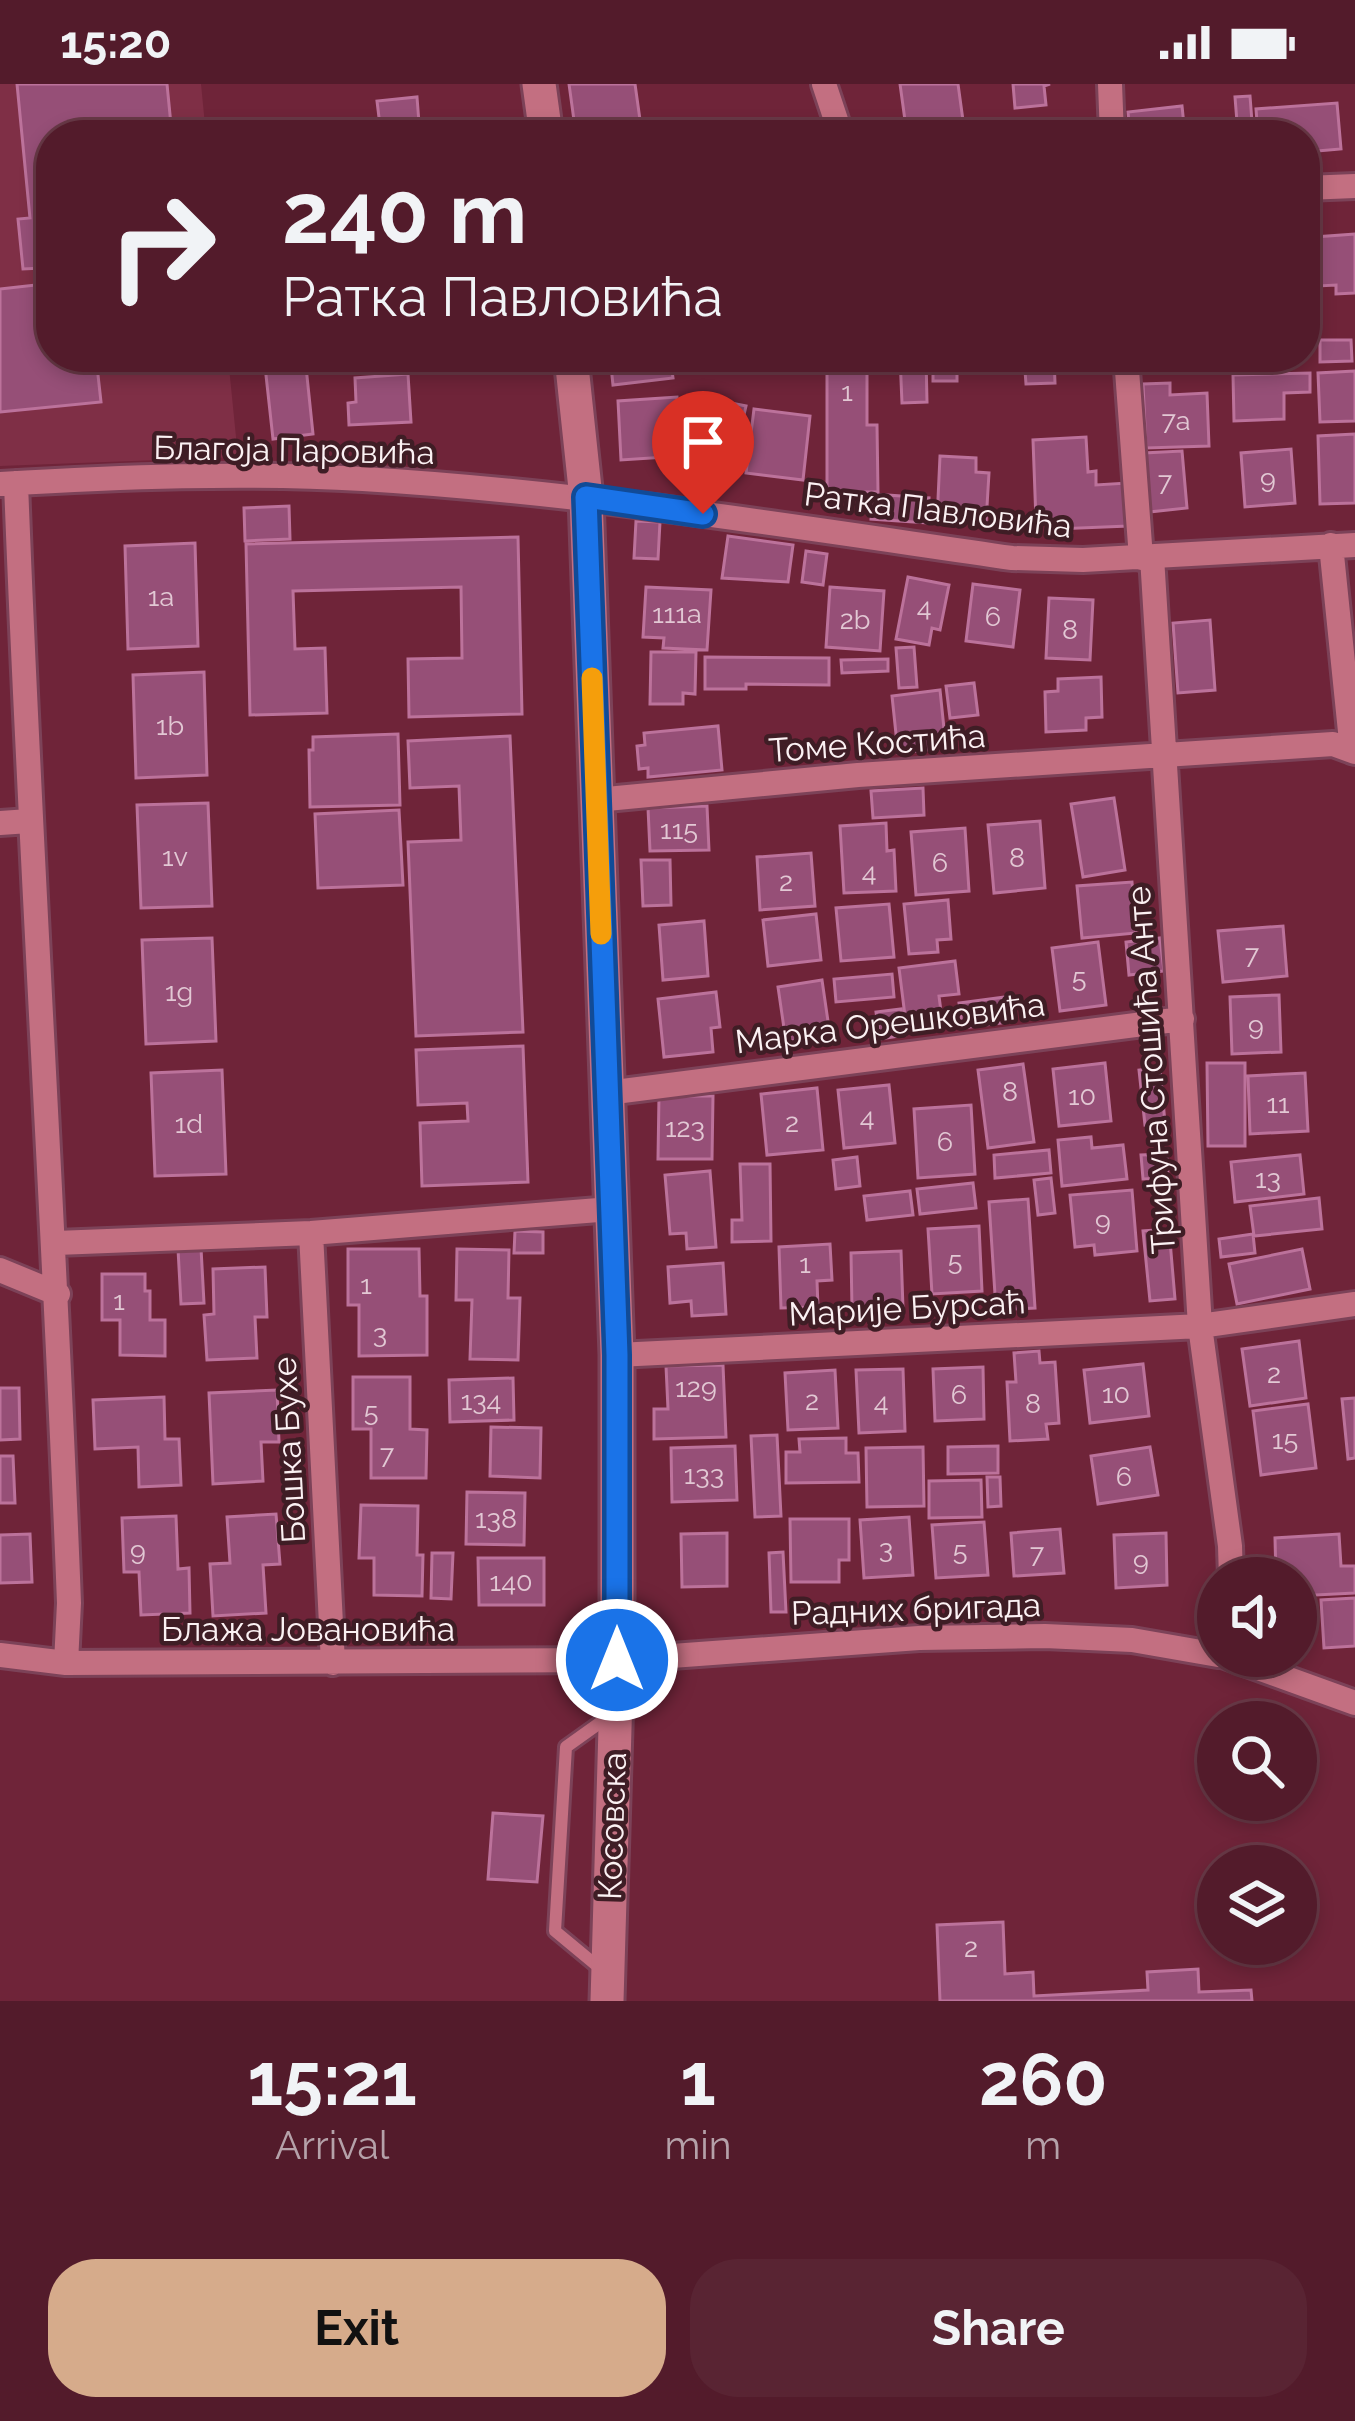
<!DOCTYPE html>
<html lang="en">
<head>
<meta charset="utf-8">
<style>
  :root { --surface:#531b2b; --page:#592433; --text:#f1f3f6; --muted:#b5a1a9; --line:#693947; --accent:#d6ab8b }
  body { margin:0; font-family:Raleway,sans-serif; background:var(--page); color:var(--text); height:100vh; display:flex; flex-direction:column; font-size:45px; white-space:nowrap }
  * { box-sizing:border-box; margin:0 }
  p { font-size:39px; color:var(--muted) }
  .icon { flex:none; width:66px; height:66px; fill:none; stroke:currentColor; stroke-width:2; stroke-linecap:round; stroke-linejoin:round }
  .map { position:relative; height:1917px; overflow:hidden }
  .panel { display:flex; flex-direction:column; background:var(--surface); flex:1 }
  .panel>* { flex:none }
  .banner { position:absolute; left:36px; top:36px; width:1284px; height:252px; border-radius:48px; box-shadow:0 6px 18px #0003,0 0 0 3px var(--line); background:#531b2b; color:var(--text); overflow:hidden }
  .buttons { position:absolute; left:1197px; top:1473px; display:grid; gap:24px }
  .buttons a { display:grid; place-items:center; width:120px; height:120px; border-radius:50%; background:var(--surface); box-shadow:0 6px 18px #0003,0 0 0 3px var(--line); font-size:60px }
  .pin { position:absolute; display:grid; place-items:center; width:102px; height:102px; color:#fff; margin:-123px -51px; border-radius:50% 50% 50% 0; rotate:-45deg; box-shadow:0 0 12px #0007 }
  .pin .icon { rotate:45deg }
  .me { position:absolute; width:132px; margin:-66px; rotate:0deg; stroke-linejoin:round; filter:drop-shadow(0 0 9px #0008) }
  .turn { display:flex; align-items:center; gap:42px; height:252px; padding:0 48px; font-size:54px }
  .turn .icon { width:156px; height:156px; stroke-width:2.5 }
  .turn b { display:block; font-size:84px; line-height:102px }
  .eta { display:flex; justify-content:space-evenly; align-items:center; height:204px; text-align:center }
  .eta b { font-size:72px; font-weight:700; line-height:84px }
  .cta { display:flex; gap:24px; margin-top:auto; padding:24px 48px }
  .cta a { flex:1; height:138px; border-radius:48px; background:var(--accent); color:#111; font-size:48px; font-weight:700; line-height:138px; text-align:center }
  .cta a+a { background:var(--page); color:var(--text) }
  .status { display:flex; justify-content:space-between; align-items:center; height:84px; padding:0 60px; background:var(--surface); direction:ltr }
  .status svg { height:33px; fill:currentColor }
  .map>svg:first-child { display:block }
  .built { fill:#7f2f46 }
  .building { fill:#964f77; stroke:#bc729b; stroke-width:3 }
  .lines { fill:none; stroke-linecap:round; stroke-linejoin:round }
  .service-casing { stroke:#7c4258; stroke-width:18 }
  .minor-casing { stroke:#7c4258; stroke-width:30 }
  .tertiary-casing { stroke:#7c4258; stroke-width:39 }
  .service { stroke:#c36f81; stroke-width:12 }
  .minor { stroke:#c36f81; stroke-width:24 }
  .tertiary { stroke:#c36f81; stroke-width:33 }
  .route-casing { stroke:#114b97; stroke-width:30 }
  .route { stroke:#1a73e8; stroke-width:21 }
  .slow { stroke:#f59e0b; stroke-width:21 }
  .labels { text-anchor:middle; dominant-baseline:central; stroke-width:9; stroke-linejoin:round; paint-order:stroke }
  .number-label { font-size:27px; fill:#e2c8d4 }
  .street-label { font-size:33px; fill:#fbf1f3; stroke:#3f1d25 }
</style>
</head>
<body>
<div class="status"><b>15:20</b><svg viewBox="0 0 49 12"><path d="M0 12V9h3v3zM5 12V6h3v6zM10 12V3h3v9zM15 12V0h3v12zM26 1h20v11H26zM47 4h2v5h-2z"/></svg></div>
<div class="map">
<svg width="1355" height="1917" viewBox="0 0 1355 1917">
  <rect width="100%" height="100%" fill="#6f2439"/>
  <!-- built -->
  <path class="built" d="M0 0H201L206 51H51V273H228L238 373 0 382Z"/>
  <!-- building -->
  <path class="building" d="M17 0H167L172 51H51V273H96L101 318 0 328V205L45 200 43 184 23 185 18 135 30 134Z
    M569 0H635L642 50 576 51Z
    M900 0H958L965 51H907Z
    M1013 0H1050L1044 2 1046 21 1015 24Z
    M1250 12 1253 51H1238L1235 13Z
    M417 13 419 39 380 42 377 17Z
    M1337 19 1341 65 1305 68V51H1258L1256 25Z
    M1182 22 1185 51H1130L1128 28Z
    M1355 150V209L1336 210V201L1318 202 1315 153Z
    M1320 256H1351L1352 277 1320 278Z
    M264 273H305L313 350 273 355Z
    M610 273H670L673 294 613 301Z
    M827 273H867V341H877L878 408H827Z
    M900 273H926L927 318 902 319Z
    M933 273H957V297H933Z
    M1024 273H1054L1055 299 1026 300Z
    M1148 273H1216V285L1148 287Z
    M1355 287V337L1320 338 1318 289Z
    M1310 289V308L1284 309V335L1234 337 1233 291Z
    M408 290 411 338 349 341 348 319 356 318 355 294Z
    M1170 299V311L1207 309 1209 362 1146 364 1143 300Z
    M677 313 681 372 621 376 618 317Z
    M711 315 746 322 739 353 705 346Z
    M754 325 810 332 803 396 746 389Z
    M1355 350V419L1320 420 1318 352Z
    M1086 353 1088 388 1096 387V401L1127 399 1128 442 1056 445 1055 436 1036 437 1033 356Z
    M1291 365 1295 419 1245 423 1241 369Z
    M1182 367 1187 424 1149 428 1144 369Z
    M940 372 976 374V388L989 389 986 439 937 437Z
    M873 410 929 414 927 439 871 435Z
    M289 422 290 455 245 457 244 424Z
    M636 437 660 438 658 475 634 474Z
    M728 452 793 461 788 498 722 494Z
    M518 453 522 630 409 633 408 575 462 574 461 503 293 507 295 565 325 564 327 629 250 631 246 460Z
    M195 459 198 562 128 565 125 462Z
    M806 467 827 470 823 501 802 498Z
    M908 493 949 501 940 546 932 544 929 561 896 555Z
    M973 500 1020 506 1013 563 966 557Z
    M646 503 711 506 707 566 663 564 664 554 643 553Z
    M830 503 884 507 880 567 826 563Z
    M1049 514 1093 516 1090 576 1046 574Z
    M1210 536 1215 606 1178 609 1173 539Z
    M914 563 917 603 899 604 896 564Z
    M651 568H696L695 610 683 609V620H650Z
    M705 573 829 574V601L746 600V605H705Z
    M888 575V587L842 589 841 576Z
    M204 588 207 691 136 694 133 591Z
    M1101 593 1102 633 1086 634V646L1046 648 1045 608 1058 607V595Z
    M974 599 978 631 950 634 946 602Z
    M940 606 946 664 898 669 892 612Z
    M718 642 722 686 648 693V684L639 685 637 662 645 661 644 649Z
    M398 650 400 721 310 723 309 666H313V653Z
    M510 652 523 948 416 952 408 758 461 756 459 702 410 704 408 657Z
    M923 704 924 731 873 734 871 707Z
    M1114 714 1125 786 1083 793 1071 720Z
    M208 719 212 822 141 824 137 721Z
    M707 722 709 766 650 767 648 724Z
    M399 726 403 801 318 804 315 730Z
    M1040 737 1045 804 994 809 988 741Z
    M886 739 887 767 894 766 896 807 844 809 840 742Z
    M965 744 969 807 916 811 911 748Z
    M811 769 815 822 760 826 757 773Z
    M641 776H670L671 821 643 822Z
    M1132 798 1136 849 1082 854 1077 802Z
    M948 816 951 855 937 856 938 868 909 870 904 820Z
    M889 820 894 873 841 877 836 824Z
    M816 830 821 876 768 882 763 836Z
    M704 837 708 892 663 896 659 841Z
    M1283 842 1287 892 1223 898 1218 847Z
    M212 854 216 957 146 960 142 856Z
    M1160 854 1164 887 1129 891 1126 858Z
    M1098 858 1106 921 1060 927 1052 864Z
    M955 877 959 910 939 912 943 943 907 948 899 884Z
    M892 890 894 913 836 918 834 895Z
    M822 896 830 951 786 958 778 903Z
    M716 908 720 943 711 944 713 968 664 973 658 915Z
    M1279 911 1281 968 1232 970 1230 913Z
    M1005 913 1009 938 962 944 959 919Z
    M901 925 905 951 880 955 876 928Z
    M523 962 528 1098 422 1102 420 1039 468 1037 467 1019 418 1021 416 966Z
    M1105 979 1111 1037 1059 1042 1053 985Z
    M1207 979H1245V1062H1208Z
    M1023 980 1034 1058 988 1064 978 986Z
    M1160 984 1165 1039 1145 1041 1139 986Z
    M222 986 226 1090 155 1092 151 989Z
    M1305 989 1308 1047 1250 1050 1248 992Z
    M889 1001 895 1059 844 1064 838 1006Z
    M817 1004 823 1066 767 1071 761 1010Z
    M659 1012H713L712 1075H658Z
    M971 1021 975 1090 918 1094 914 1025Z
    M1091 1053 1092 1064 1123 1061 1127 1095 1062 1102 1058 1056Z
    M1049 1066 1051 1089 995 1094 994 1071Z
    M1167 1070 1168 1094 1143 1095 1141 1071Z
    M1300 1071 1304 1110 1235 1118 1231 1078Z
    M857 1073 860 1102 836 1105 833 1076Z
    M740 1080H770L771 1157 732 1158V1136H742Z
    M710 1087 716 1163 687 1165 686 1149 670 1150 665 1091Z
    M1051 1094 1055 1129 1038 1131 1034 1096Z
    M973 1099 976 1124 920 1130 917 1105Z
    M1132 1106 1137 1167 1095 1171 1094 1161 1075 1163 1070 1111Z
    M910 1107 913 1131 867 1136 864 1112Z
    M1319 1114 1322 1145 1254 1152 1250 1122Z
    M1028 1115 1035 1224 996 1226 989 1118Z
    M979 1142 982 1207 932 1210 928 1145Z
    M1169 1145 1175 1215 1150 1217 1143 1147Z
    M515 1147 543 1148V1169H514Z
    M1253 1150 1255 1169 1221 1173 1219 1155Z
    M830 1160 832 1196 817 1197 818 1223 781 1224 779 1163Z
    M201 1164 204 1219 181 1220 178 1165Z
    M348 1165H419L420 1212H427V1271L359 1272V1221H348Z
    M457 1165 509 1166 508 1214H520L518 1276 470 1275 472 1216H456Z
    M1302 1165 1310 1205 1237 1220 1229 1180Z
    M901 1167 903 1224 852 1225 851 1169Z
    M723 1179 726 1230 692 1232 691 1217 670 1219 668 1183Z
    M265 1183 267 1233H255L257 1274 207 1276 204 1231 214 1230 213 1185Z
    M102 1190H145V1207H150V1236H165V1272L120 1271V1236H102Z
    M1299 1257 1306 1314 1250 1322 1242 1265Z
    M1039 1267 1040 1279 1055 1278 1059 1339 1046 1340 1048 1355 1010 1357 1007 1298H1016L1014 1269Z
    M1143 1280 1149 1332 1090 1339 1084 1286Z
    M723 1281 726 1353 654 1355V1325H668L666 1282Z
    M983 1283 984 1335 935 1337 933 1285Z
    M903 1285 905 1347 859 1349 856 1286Z
    M835 1286 838 1344 788 1346 785 1289Z
    M353 1293H410V1345L427 1346 426 1394H371V1345H353Z
    M513 1294 514 1336 450 1338 449 1296Z
    M0 1304H19L20 1355 0 1356Z
    M277 1306 279 1358H261L263 1397 213 1400 209 1309Z
    M164 1313 165 1355H179L181 1401 139 1403 138 1363 95 1365 93 1316Z
    M1355 1314V1374L1348 1375 1342 1315Z
    M1308 1320 1316 1384 1261 1391 1253 1327Z
    M491 1343 541 1344 540 1394 490 1392Z
    M777 1351 781 1432 755 1433 751 1352Z
    M846 1354V1369H858L859 1398 786 1399V1368H800L799 1355Z
    M735 1362 737 1416 672 1418 671 1364Z
    M998 1362V1389L948 1390V1363Z
    M923 1363 924 1422 867 1423 866 1364Z
    M1150 1363 1158 1411 1098 1420 1091 1372Z
    M0 1372H13L15 1419H0Z
    M987 1393H1000L1001 1422 988 1423Z
    M981 1396 982 1433 929 1434V1397Z
    M467 1408 525 1409 524 1461 466 1460Z
    M361 1421 418 1422 417 1471H423L422 1512 374 1511V1474H359Z
    M276 1430 280 1480 263 1481 266 1529 213 1532 210 1480 230 1479 227 1433Z
    M176 1432 178 1485 189 1484 190 1529 141 1531 139 1488H124L122 1434Z
    M909 1433 913 1491 864 1494 860 1436Z
    M790 1435H849V1476H839V1498H791Z
    M984 1438 988 1491 936 1494 932 1441Z
    M1060 1445 1064 1489 1014 1492 1011 1449Z
    M727 1449V1502L682 1503 681 1450Z
    M1166 1449 1167 1501 1116 1504 1114 1451Z
    M30 1450 32 1498 0 1499V1451Z
    M1339 1450 1341 1482H1355V1509L1296 1512V1494H1276L1275 1454Z
    M783 1468 786 1528H771L769 1469Z
    M432 1469H453L451 1515 431 1514Z
    M478 1474H544V1521H479Z
    M1355 1514V1562L1324 1564 1321 1516Z
    M493 1729 543 1732 537 1798 488 1795Z
    M1003 1838 1005 1890 1033 1888 1034 1912 1148 1906 1147 1888 1198 1885 1199 1908 1251 1906 1252 1917H940L937 1841Z"/>
  <g class="lines">
    <!-- service casing -->
    <g class="service-casing">
      <path id="service" d="M602 1886 555 1847 566 1663 608 1633"/>
    </g>
    <!-- minor casing -->
    <g class="minor-casing">
      <path id="minor" d="M824 0 841 51
        M1110 0 1112 51
        M1305 104 1355 102
        M1126 273 1141 474
        M16 399C30 773 55 1146 69 1519L66 1579
        M0 400C118 393 245 388 363 395 581 408 796 443 1012 474L1083 476 1355 461
        M1331 461 1352 667
        M1152 473 1200 1242 1230 1462 1231 1494
        M596 716 858 691 1333 660 1355 668
        M0 739 29 737
        M607 1009 1182 935
        M311 1149 333 1579
        M56 1159 311 1149 611 1125
        M0 1186 58 1210
        M617 1271 1200 1242 1355 1220
        M0 1571 66 1579 617 1576 919 1554 1045 1552 1132 1556 1218 1571
        M1225 1572 1355 1619"/>
    </g>
    <!-- tertiary casing -->
    <g class="tertiary-casing">
      <path id="tertiary" d="M539 0 546 51
        M571 273 586 414 617 1271V1576L607 1917"/>
    </g>
    <!-- service -->
    <use href="#service" class="service"/>
    <!-- minor -->
    <use href="#minor" class="minor"/>
    <!-- tertiary -->
    <use href="#tertiary" class="tertiary"/>
  </g>
  <g class="lines">
    <!-- route casing -->
    <g class="route-casing">
      <path id="route" d="M617 1576V1271L586 413 703 430"/>
    </g>
    <!-- route -->
    <use href="#route" class="route"/>
    <!-- slow -->
    <path class="slow" d="M592 594 601 850"/>
  </g>
  <g class="labels">
    <!-- number labels -->
    <g class="number-label">
      <text x="847" y="307">1</text>
      <text x="1176" y="336">7a</text>
      <text x="1268" y="394">9</text>
      <text x="1165" y="397">7</text>
      <text x="161" y="512">1a</text>
      <text x="924" y="522">4</text>
      <text x="677" y="529">111a</text>
      <text x="993" y="532">6</text>
      <text x="855" y="535">2b</text>
      <text x="1070" y="545">8</text>
      <text x="170" y="641">1b</text>
      <text x="679" y="745">115</text>
      <text x="175" y="772">1v</text>
      <text x="1017" y="773">8</text>
      <text x="940" y="778">6</text>
      <text x="869" y="787">4</text>
      <text x="786" y="797">2</text>
      <text x="1252" y="870">7</text>
      <text x="1079" y="893">5</text>
      <text x="179" y="907">1g</text>
      <text x="1256" y="941">9</text>
      <text x="1010" y="1007">8</text>
      <text x="1082" y="1011">10</text>
      <text x="1278" y="1019">11</text>
      <text x="867" y="1032">4</text>
      <text x="792" y="1038">2</text>
      <text x="189" y="1039">1d</text>
      <text x="685" y="1043">123</text>
      <text x="945" y="1057">6</text>
      <text x="1268" y="1094">13</text>
      <text x="1103" y="1136">9</text>
      <text x="955" y="1176">5</text>
      <text x="805" y="1179">1</text>
      <text x="366" y="1200">1</text>
      <text x="119" y="1216">1</text>
      <text x="380" y="1249">3</text>
      <text x="1274" y="1289">2</text>
      <text x="696" y="1303">129</text>
      <text x="1116" y="1309">10</text>
      <text x="959" y="1310">6</text>
      <text x="481" y="1316">134</text>
      <text x="812" y="1316">2</text>
      <text x="881" y="1317">4</text>
      <text x="1033" y="1319">8</text>
      <text x="371" y="1327">5</text>
      <text x="1285" y="1355">15</text>
      <text x="387" y="1370">7</text>
      <text x="704" y="1390">133</text>
      <text x="1124" y="1392">6</text>
      <text x="496" y="1434">138</text>
      <text x="886" y="1464">3</text>
      <text x="138" y="1466">9</text>
      <text x="960" y="1466">5</text>
      <text x="1037" y="1469">7</text>
      <text x="1141" y="1476">9</text>
      <text x="511" y="1497">140</text>
      <text x="971" y="1863">2</text>
    </g>
    <!-- street labels -->
    <g class="street-label">
      <text transform="translate(294 366) rotate(1)">Благоја Паровића</text>
      <text transform="translate(938 426) rotate(7)">Ратка Павловића</text>
      <text transform="translate(877 659) rotate(-4)">Томе Костића</text>
      <text transform="translate(890 939) rotate(-7)">Марка Орешковића</text>
      <text transform="translate(1151 986) rotate(-94)">Трифуна Стошића Анте</text>
      <text transform="translate(907 1224) rotate(-3)">Марије Бурсаћ</text>
      <text transform="translate(289 1366) rotate(-93)">Бошка Бухе</text>
      <text transform="translate(916 1525) rotate(-2)">Радних бригада</text>
      <text x="308" y="1545">Блажа Јовановића</text>
      <text transform="translate(612 1742) rotate(-88)">Косовска</text>
    </g>
  </g>
</svg>
<div class="buttons">
<a><svg class="icon" aria-label="sound" viewBox="0 0 24 24"><path d="M4 9h4l5-4v14l-5-4H4zM17 9q2 3 0 6"/></svg></a>
<a><svg class="icon" aria-label="search" viewBox="0 0 24 24"><circle cx="10" cy="10" r="6"/><path d="M15 15l6 6"/></svg></a>
<a><svg class="icon" aria-label="layers" viewBox="0 0 24 24"><path d="M12 4l9 5-9 5-9-5zM3 14l9 5 9-5"/></svg></a>
</div>
<div class="pin" style="left:703px;top:430px;background:#d93025"><svg class="icon" aria-label="arrive" viewBox="0 0 24 24"><path d="M6 21V4h12l-3 4 3 4H6"/></svg></div>
<svg class="me" style="left:617px;top:1576px" viewBox="-20 -20 40 40"><circle r="17" fill="#1a73e8" stroke="#fff" stroke-width="3"/><path d="M0-11L8 9 0 5-8 9z" fill="#fff"/></svg>
<div class="banner">
<div class="turn"><svg class="icon" aria-label="right" viewBox="0 0 24 24"><path d="M7 20v-9h11M14 6l5 5-5 5"/></svg><div><b>240 m</b>Ратка Павловића</div></div>
</div>
</div>
<section class="panel">
<div class="eta">
<div><b>15:21</b><p>Arrival</p></div>
<div><b>1</b><p>min</p></div>
<div><b>260</b><p>m</p></div>
</div>
<div class="cta"><a>Exit</a><a>Share</a></div>
</section>
</body>
</html>
